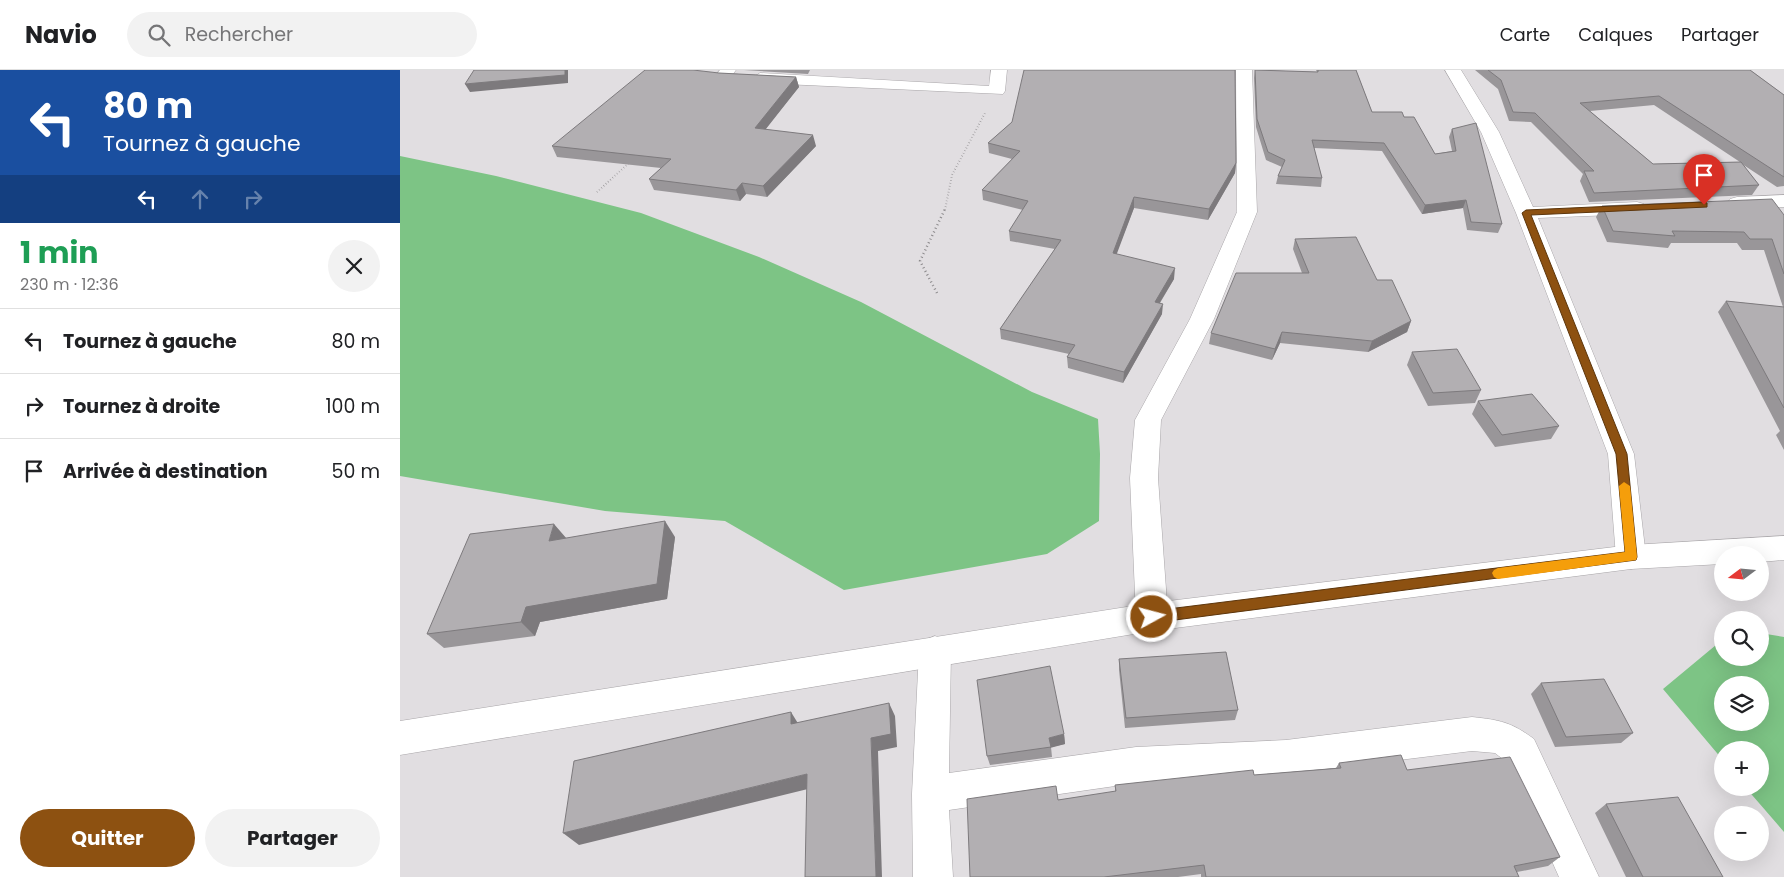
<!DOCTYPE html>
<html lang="fr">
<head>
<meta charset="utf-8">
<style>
  :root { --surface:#fff; --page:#f2f2f2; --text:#202124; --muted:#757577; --line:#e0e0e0; --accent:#8d5111 }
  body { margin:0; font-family:Poppins,sans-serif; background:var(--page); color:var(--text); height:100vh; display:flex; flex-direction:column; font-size:19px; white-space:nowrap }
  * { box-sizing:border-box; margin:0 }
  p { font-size:16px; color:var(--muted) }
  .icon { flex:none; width:28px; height:28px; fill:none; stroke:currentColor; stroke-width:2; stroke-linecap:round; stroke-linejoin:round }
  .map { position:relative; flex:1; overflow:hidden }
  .sheet { display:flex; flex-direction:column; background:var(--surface); width:400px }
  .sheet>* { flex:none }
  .top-card { background:#1a4fa0; color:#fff; overflow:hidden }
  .needle { width:32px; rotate:254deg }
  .buttons { position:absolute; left:1314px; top:476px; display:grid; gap:10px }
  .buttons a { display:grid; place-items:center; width:55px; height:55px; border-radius:50%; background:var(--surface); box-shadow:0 5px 20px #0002; font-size:25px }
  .pin { position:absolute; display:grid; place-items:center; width:42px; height:42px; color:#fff; margin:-51px -21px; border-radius:50% 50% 50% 0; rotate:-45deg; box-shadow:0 0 5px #0007 }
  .pin .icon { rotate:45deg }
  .me { position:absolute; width:55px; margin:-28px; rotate:83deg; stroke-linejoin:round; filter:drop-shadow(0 0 4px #0008) }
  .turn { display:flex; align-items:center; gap:18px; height:105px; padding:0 20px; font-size:22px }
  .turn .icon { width:65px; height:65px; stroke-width:2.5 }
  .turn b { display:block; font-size:35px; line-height:42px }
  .lanes { display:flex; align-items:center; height:48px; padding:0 20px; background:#0003; justify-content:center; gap:25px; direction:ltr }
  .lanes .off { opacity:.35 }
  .round { display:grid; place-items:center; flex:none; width:52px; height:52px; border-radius:26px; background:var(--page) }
  .overview { display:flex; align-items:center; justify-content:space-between; height:85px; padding:0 20px }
  h1 { font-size:30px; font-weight:700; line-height:38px; color:#1e9e55 }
  .cta { display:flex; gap:10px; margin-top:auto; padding:10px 20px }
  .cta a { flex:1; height:58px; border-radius:30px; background:var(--accent); color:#fff; font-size:20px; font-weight:700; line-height:58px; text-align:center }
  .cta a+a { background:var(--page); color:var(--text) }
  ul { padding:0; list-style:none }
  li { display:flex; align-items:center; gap:15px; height:65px; padding:0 20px; border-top:1px solid var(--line) }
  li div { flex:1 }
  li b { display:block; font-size:19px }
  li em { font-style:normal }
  header { display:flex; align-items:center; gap:30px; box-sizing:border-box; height:70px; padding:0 25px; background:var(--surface); border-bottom:1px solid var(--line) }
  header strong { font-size:24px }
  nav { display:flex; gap:28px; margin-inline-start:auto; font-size:18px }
  .search { width:350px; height:45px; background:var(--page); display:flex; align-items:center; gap:12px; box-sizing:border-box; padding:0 18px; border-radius:28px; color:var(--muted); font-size:19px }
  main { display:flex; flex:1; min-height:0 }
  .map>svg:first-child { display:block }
  .green { fill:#7dc485; fill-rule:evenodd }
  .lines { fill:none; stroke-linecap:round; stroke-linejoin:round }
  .minor-casing { stroke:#a9a6a9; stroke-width:1 }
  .major-casing { stroke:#a9a6a9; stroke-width:1 }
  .path-far1 { stroke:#8c8a8c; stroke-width:2; stroke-dasharray:0.5 2.5; stroke-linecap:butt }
  .path { stroke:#8c8a8c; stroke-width:2.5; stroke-dasharray:1 3; stroke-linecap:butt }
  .minor { fill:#fff; fill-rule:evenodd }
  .major { fill:#fff; fill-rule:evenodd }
  .wall { fill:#999699; fill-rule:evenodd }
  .shaded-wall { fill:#7d7a7d }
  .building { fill:#b2afb2; stroke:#7d7a7d }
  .route { fill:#8d5111; stroke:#5c350b }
  .slow { fill:#f59e0b }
</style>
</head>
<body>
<header>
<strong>Navio</strong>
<div class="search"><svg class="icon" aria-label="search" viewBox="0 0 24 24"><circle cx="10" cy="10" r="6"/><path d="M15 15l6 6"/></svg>Rechercher</div>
<nav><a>Carte</a><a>Calques</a><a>Partager</a></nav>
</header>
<main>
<section class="sheet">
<div class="top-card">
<div class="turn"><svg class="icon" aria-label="left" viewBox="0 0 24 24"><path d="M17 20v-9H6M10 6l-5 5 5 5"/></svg><div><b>80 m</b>Tournez à gauche</div></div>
<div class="lanes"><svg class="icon" aria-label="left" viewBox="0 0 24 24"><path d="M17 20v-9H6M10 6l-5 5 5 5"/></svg><svg class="icon off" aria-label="ahead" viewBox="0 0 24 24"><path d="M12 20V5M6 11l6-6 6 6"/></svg><svg class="icon off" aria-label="right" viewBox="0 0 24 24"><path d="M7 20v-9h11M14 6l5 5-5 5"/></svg></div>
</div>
<div class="overview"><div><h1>1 min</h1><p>230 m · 12:36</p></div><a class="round"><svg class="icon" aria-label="close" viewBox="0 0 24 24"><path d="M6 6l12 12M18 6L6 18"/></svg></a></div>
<ul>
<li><svg class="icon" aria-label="left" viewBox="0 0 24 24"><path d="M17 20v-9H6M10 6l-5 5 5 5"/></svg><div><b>Tournez à gauche</b></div><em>80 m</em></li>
<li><svg class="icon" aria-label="right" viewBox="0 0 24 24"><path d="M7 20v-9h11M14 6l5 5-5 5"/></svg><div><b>Tournez à droite</b></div><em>100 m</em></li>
<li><svg class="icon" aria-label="arrive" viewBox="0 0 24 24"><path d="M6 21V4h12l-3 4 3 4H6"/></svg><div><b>Arrivée à destination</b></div><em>50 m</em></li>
</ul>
<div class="cta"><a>Quitter</a><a>Partager</a></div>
</section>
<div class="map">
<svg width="1384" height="807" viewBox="0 0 1384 807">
  <rect width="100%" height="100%" fill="#e1dee1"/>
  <!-- green -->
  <path class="green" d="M0 86 96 106 241 143 359 187 461 232 632 322 698 349 700 384 699 451 647 484 444 520 325 451 205 441 0 406Z
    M1360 563 1384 567V762L1346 718H1360V680H1322V689L1263 619 1322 570V588H1360ZM1322 615H1360V652H1322Z"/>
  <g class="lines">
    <!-- minor casing -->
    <g class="minor-casing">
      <path id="minor" d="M320 0H336L329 9 323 11 315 6Z
        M591 0H607L605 21 603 24 360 13 352 8 360 3 589 16Z
        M836 0H852L857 142 814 249 761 350 758 408 768 547 763 557 752 561 741 557 736 547 730 408 735 350 790 249 837 142Z
        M1045 0H1061L1099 62 1133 137 1237 132 1244 134 1247 138 1244 142 1237 144 1138 148 1234 384 1246 487 1242 496 1231 499 1220 496 1216 487 1208 384 1116 143 1081 62Z
        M1384 125V137L1337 139 1330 137 1327 133 1330 129 1337 127Z
        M535 566 547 571 551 581 549 703 736 677 886 670 1072 647C1100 650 1111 652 1134 669L1199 807H1159L1108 693 1095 683 1072 681 886 704 736 713 549 740 553 807H513L512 724 519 581 523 571Z"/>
    </g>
    <!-- major casing -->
    <g class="major-casing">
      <path id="major" d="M1384 466V490L1360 492V485H1322V494L1231 499 752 561 0 685V651L752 533 1231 475Z"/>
    </g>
    <!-- path-far1 -->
    <path class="path-far1" d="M197 122 230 92
      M545 140 552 105 585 43"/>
    <!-- path -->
    <path class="path" d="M537 223 520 191 545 139"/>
    <!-- minor -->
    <use href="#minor" class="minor"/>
    <!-- major -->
    <use href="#major" class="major"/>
  </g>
  <!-- wall -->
  <path class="wall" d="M344 0H410L408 4Z
    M855 0 917 2 916 0H956L972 42 1004 47 1035 84 1052 81 1049 67 1052 59 1102 154 1098 163 1067 160 1063 138 1022 144 982 81 914 78 922 108 921 117 876 114 878 106 882 97 866 90 856 57 854 8Z
    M1075 0H1350L1384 25V116L1377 117 1342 94 1359 115 1352 125 1189 132 1180 111 1183 104 1131 52 1109 51 1098 19ZM1254 35 1340 92 1253 94 1190 41Z
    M319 3 396 7 399 17 365 59 416 76 367 127 346 124 340 131 254 120 249 109 261 98 157 87 152 76Z
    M612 52 836 93 835 103 808 150 734 138 716 184 774 209 760 233 762 244 723 313 668 298 667 287 669 284 601 269 600 259 655 179 610 171 609 161 623 140 583 130 582 120 612 89 589 83 588 73Z
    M1202 136 1384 145V380L1376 365 1380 361 1318 242 1326 231 1383 237 1364 180H1342L1337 173H1271L1268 178 1207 172 1196 147Z
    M895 169 977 210 1011 251 1007 262 968 282 880 273 872 290 809 274 811 263 902 203 893 179Z
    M1012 282 1081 320 1075 333 1028 336 1007 295Z
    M1078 331 1159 356 1151 369 1095 377 1072 344Z
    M275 467 267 529 140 552 135 566 44 578 27 564 166 468Z
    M719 589 838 640 835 650 725 658 719 600Z
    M1141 613 1233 663 1221 673 1155 677 1131 624Z
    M664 664 665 674 651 677 652 687 590 695 587 686Z
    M939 693 1007 700 1160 787 1148 796 1117 802 1119 807H801V804L778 807H570L658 730 715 722V715L854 705 936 698Z
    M1206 734 1323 807H1226L1195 743Z"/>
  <!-- shaded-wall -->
  <path class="shaded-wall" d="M165 0H168V13L70 22 65 14Z
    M396 7 399 17 358 69 355 58Z
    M413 65 416 76 367 127 363 116Z
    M836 93 835 103 808 150 809 139Z
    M342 113 346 124 340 131 336 120Z
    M734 127V138L713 194V183Z
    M1066 130 1063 138 1022 144 1025 135Z
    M775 198 774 209 754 242 755 232Z
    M763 234 762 244 723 313 724 302Z
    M1011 251 1007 262 968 282 972 271Z
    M882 262 880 273 872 290 875 279Z
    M265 451 275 467 267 529 140 552 135 566 121 552 126 537Z
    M154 454 167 469 149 471Z
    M489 633 495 646 497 677 478 681 482 807H476L471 668Z
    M391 642 399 655 391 654Z
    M664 664 665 674 650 678 649 668Z
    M407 704 416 717 179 775 163 763Z"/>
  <!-- building -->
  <path class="building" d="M74 0H165V5L65 14Z
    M245 0H293L319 3 396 7 355 58 413 65 363 116 342 113 336 120 249 109 271 89 152 76Z
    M624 0H835L836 93 809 139 734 127 713 183 775 198 755 232 763 234 724 302 667 287 675 275 600 259 661 170 609 161 628 131 582 120 620 81 588 73 612 52Z
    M855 0 918 2V0H956L972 42H1002L1004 47H1014L1035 84 1056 81 1052 59 1076 53 1102 154 1071 152 1066 130 1025 135 984 73 912 70 922 108 878 106 885 90 868 82 857 49Z
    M1088 0H1350L1384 25V107L1259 26 1180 33 1253 94 1341 92 1359 115 1194 123 1184 101H1194L1135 43 1113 42 1101 10Z
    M1372 129 1384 145V204L1372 169H1350L1344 162 1272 161 1275 166 1213 161 1202 136Z
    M956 167 977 210H992L1011 251 972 271 882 262 875 279 811 263 836 203H909L895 169Z
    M1326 231 1384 237V338Z
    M1057 279 1081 320 1033 323 1012 282Z
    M1132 324 1159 356 1102 365 1078 331Z
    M265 451 257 514 126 537 121 552 27 564 70 464 154 454 149 471Z
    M826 582 838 640 726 648 719 589Z
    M650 596 664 664 649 668 651 677 587 686 577 610Z
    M1204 609 1233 663 1166 667 1141 613Z
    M489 633 491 664 471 668 476 807H405L407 704 163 763 174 691 391 642V654Z
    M1001 685 1007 700 1110 687 1160 787 1114 796 1119 807H806L804 795 704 807H570L567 729 656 716 658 730 716 721 715 715 853 700 854 705 941 698 939 693Z
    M1278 727 1323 807H1243L1206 734Z"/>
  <!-- route -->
  <path class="route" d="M1304 132 1307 133V137L1131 145 1227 384 1237 487 1236 490 752 553 747 551 745 547 747 543 752 541 1225 482 1216 384 1122 143 1126 140Z"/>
  <!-- slow -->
  <path class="slow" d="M1224 412 1230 416 1237 487 1236 490 1098 509 1094 507 1092 503 1094 500 1098 498 1225 482 1219 416Z"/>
</svg>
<div class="buttons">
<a><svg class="needle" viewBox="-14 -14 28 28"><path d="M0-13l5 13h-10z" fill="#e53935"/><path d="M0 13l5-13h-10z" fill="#757577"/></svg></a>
<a><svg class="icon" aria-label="search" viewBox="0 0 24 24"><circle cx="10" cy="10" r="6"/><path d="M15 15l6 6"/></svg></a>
<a><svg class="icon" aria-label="layers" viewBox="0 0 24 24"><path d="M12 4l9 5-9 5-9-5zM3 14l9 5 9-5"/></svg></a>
<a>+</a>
<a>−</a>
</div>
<div class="pin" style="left:1304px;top:135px;background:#d93025"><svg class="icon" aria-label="arrive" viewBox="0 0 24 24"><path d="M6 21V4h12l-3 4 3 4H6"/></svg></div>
<svg class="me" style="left:752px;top:547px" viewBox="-20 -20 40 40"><circle r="17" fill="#8d5111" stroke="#fff" stroke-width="3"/><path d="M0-11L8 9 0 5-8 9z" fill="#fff"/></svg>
</div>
</main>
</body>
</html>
